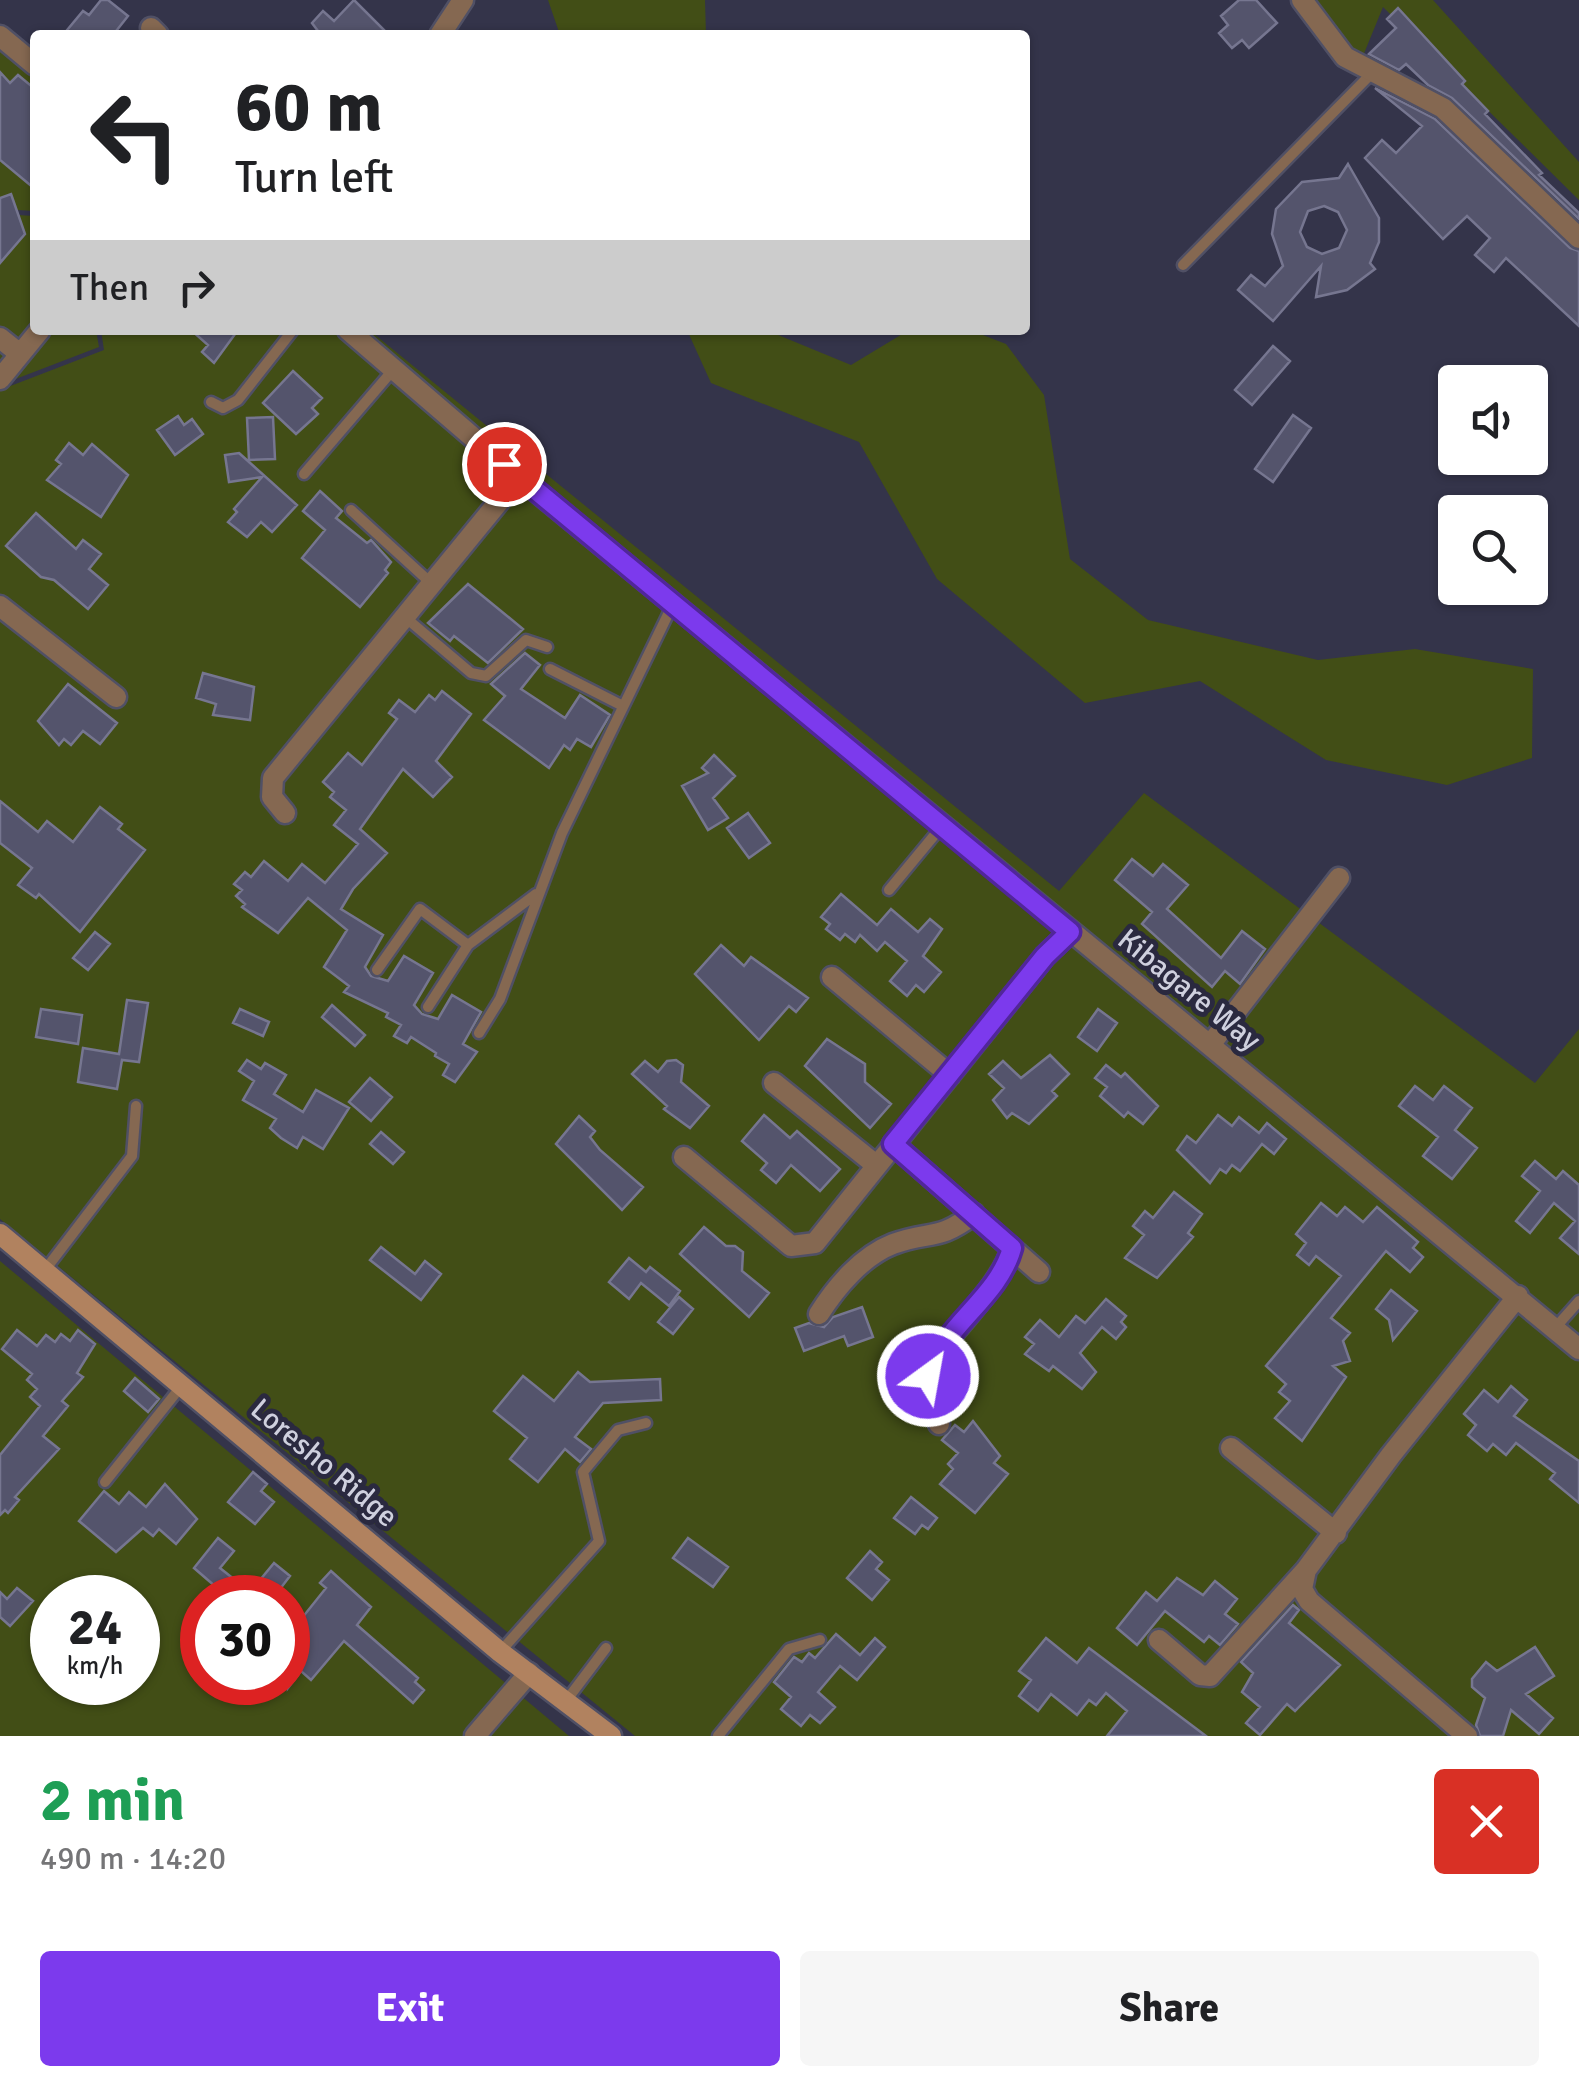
<!DOCTYPE html>
<html lang="en">
<head>
<meta charset="utf-8">
<style>
  :root { --surface:#fff; --page:#f6f6f6; --text:#202124; --muted:#757577; --accent:#7c3aed }
  body { margin:0; font-family:Signika,sans-serif; background:var(--page); color:var(--text); height:100vh; display:flex; flex-direction:column; font-size:38px; white-space:nowrap }
  * { box-sizing:border-box; margin:0 }
  p { font-size:32px; color:var(--muted) }
  .icon { flex:none; width:55px; height:55px; fill:none; stroke:currentColor; stroke-width:2; stroke-linecap:round; stroke-linejoin:round }
  .map { position:relative; height:1736px; overflow:hidden }
  .sheet { display:flex; flex-direction:column; background:var(--surface); flex:1 }
  .sheet>* { flex:none }
  .guide { position:absolute; left:30px; top:30px; width:1000px; height:305px; border-radius:10px; box-shadow:0 2px 8px #0004; background:#fff; color:var(--text); overflow:hidden }
  .tools { position:absolute; left:1438px; top:365px; display:grid; gap:20px }
  .tools a { display:grid; place-items:center; width:110px; height:110px; border-radius:10px; background:var(--surface); box-shadow:0 2px 8px #0004; font-size:50px }
  .speed { position:absolute; left:30px; top:1575px; display:flex; gap:20px; font-size:50px; font-weight:700; text-align:center }
  .speed>* { display:grid; place-content:center; width:130px; height:130px; border-radius:50%; background:var(--surface); box-shadow:0 2px 8px #0004; line-height:1 }
  .speed small { font-size:25px; font-weight:400 }
  .speed .limit { border:15px solid #d22; background:#fff; color:#111 }
  .pin { position:absolute; display:grid; place-items:center; width:85px; height:85px; color:#fff; margin:-42px; border:5px solid #fff; border-radius:50%; box-shadow:0 2px 10px #0007 }
  .me { position:absolute; width:110px; margin:-55px; rotate:32deg; stroke-linejoin:round; filter:drop-shadow(0 0 8px #0008) }
  .turn { display:flex; align-items:center; gap:35px; height:210px; padding:0 40px; font-size:45px }
  .turn .icon { width:130px; height:130px; stroke-width:2.5 }
  .turn b { display:block; font-size:70px; line-height:85px }
  .then { display:flex; align-items:center; height:95px; padding:0 40px; background:#0003; gap:20px; font-size:38px }
  .round { display:grid; place-items:center; flex:none; width:105px; height:105px; border-radius:10px; background:var(--page) }
  .overview { display:flex; align-items:center; justify-content:space-between; height:170px; padding:0 40px }
  h1 { font-size:60px; font-weight:700; line-height:75px; color:#1e9e55 }
  .action { display:flex; gap:20px; margin-top:auto; padding:20px 40px }
  .action a { flex:1; height:115px; border-radius:10px; background:var(--accent); color:#fff; font-size:40px; font-weight:700; line-height:115px; text-align:center }
  .action a+a { background:var(--page); color:var(--text) }
  .map>svg:first-child { display:block }
  .green { fill:#424e16; fill-rule:evenodd }
  .building { fill:#54546c; stroke:#767690; stroke-width:2.5; fill-rule:evenodd }
  .lines { fill:none; stroke-linecap:round; stroke-linejoin:round }
  .service-casing { stroke:#505065; stroke-width:15 }
  .minor-casing { stroke:#505065; stroke-width:25 }
  .secondary-casing { stroke:#505065; stroke-width:25 }
  .service { stroke:#856851; stroke-width:10 }
  .minor { stroke:#856851; stroke-width:20 }
  .secondary { stroke:#b1825f; stroke-width:20 }
  .route-casing { stroke:#51269a; stroke-width:25 }
  .route { stroke:#7c3aed; stroke-width:18 }
  .labels { text-anchor:middle; dominant-baseline:central; stroke-width:10; stroke-linejoin:round; paint-order:stroke }
  .street-label { font-size:30px; fill:#cfd0de; stroke:#2a293f }
</style>
</head>
<body>
<div class="map">
<svg width="1579" height="1736" viewBox="0 0 1579 1736">
  <rect width="100%" height="100%" fill="#34344a"/>
  <!-- green -->
  <path class="green" d="M548 0H705L706 35H560Z
    M1300 0H1433L1579 162V200L1383 7 1356 73Z
    M0 39 35 66V211L0 209Z
    M0 214 35 216V330H96L99 347 0 385Z
    M101 330H369L1059 891 1144 793 1535 1083 1579 1029V1736H635L0 1219V390L104 350Z
    M687 330H766L851 365 909 330H970L1006 344 1044 395 1070 559 1148 620 1318 660 1415 649 1533 669 1532 758 1447 785 1326 760 1200 681 1085 703 937 579 859 442 711 383Z
    M0 1261 569 1736H0ZM52 1598H138V1682H52ZM202 1598H288V1682H202Z"/>
  <!-- building -->
  <path class="building" d="M101 0H108L128 16 113 35H63L83 11 89 15Z
    M354 0 389 35H321L312 23 323 11 334 21Z
    M1239 0H1256L1277 23 1249 48 1242 40 1232 48 1219 33 1228 25 1221 16Z
    M1398 8 1465 81 1462 84 1488 111 1485 114 1542 173 1539 175 1579 213V219L1452 98 1428 85 1406 64 1399 70 1369 54 1396 28 1387 19Z
    M0 72 10 83 18 75 35 89V189L0 160Z
    M1375 88 1435 119 1570 248 1579 251V326L1506 258 1494 272 1475 255 1490 238 1467 216 1443 239 1365 158 1382 140 1396 153 1422 126Z
    M1348 164 1379 218V242L1370 263 1375 269 1347 290 1316 297 1321 266 1273 321 1238 290 1251 275 1265 286 1283 266 1272 234 1276 209 1302 182 1339 178ZM1324 206 1338 212 1347 230 1339 248 1322 254 1307 247 1300 232 1308 211Z
    M11 194 25 234 0 263V198Z
    M191 330H238L214 363 202 352 208 345Z
    M1273 346 1290 361 1252 405 1235 390Z
    M293 371 322 398 312 408 318 414 296 434 263 403Z
    M1293 415 1311 428 1273 482 1255 469Z
    M178 416 184 425 192 419 203 434 175 455 157 430Z
    M273 417 275 459 249 460 247 418Z
    M69 443 83 455 92 444 128 475 101 517 47 480 61 464 56 460Z
    M239 453 297 505 272 532 261 522 247 537 228 522 237 512 234 509 262 477 229 482 225 455Z
    M320 491 342 511 336 518 367 543 371 540 391 562 385 570 388 573 360 607 302 558 325 530 303 511Z
    M36 513 76 549 83 540 101 554 89 569 108 585 88 609 54 580 41 577 6 546Z
    M468 584 523 629 488 663 454 636 450 641 428 623Z
    M525 653 540 665 521 689 565 718 580 695 610 715 591 747 577 739 570 750 564 745 549 768 484 720 505 696 491 684Z
    M203 673 254 687 250 720 213 715 216 704 196 698Z
    M68 684 117 723 100 744 83 731 71 745 64 739 59 745 38 721Z
    M442 691 471 714 436 761 452 777 433 797 403 769 360 829 387 853 353 889 341 909 383 935 365 967 371 976 388 981 404 956 433 973 414 1005 422 1014 438 1019 452 995 481 1012 463 1044 477 1052 455 1082 443 1075 449 1064 435 1056 436 1053 411 1037 407 1043 394 1036 401 1025 386 1017 388 1013 344 992 349 986 324 967 347 930 308 898 278 933 242 907 245 904 236 896 242 890 234 884 245 872 251 877 264 861 288 881 302 864 325 883 358 844 334 825 346 810 330 797 334 792 323 782 348 753 362 765 397 719 389 713 399 700 415 712 429 695 435 700Z
    M714 755 735 776 713 798 728 818 708 830 682 786 708 773 702 768Z
    M0 801 38 832 47 821 73 842 100 807 122 824 118 829 145 850 80 932 39 894 36 898 18 885 32 868 0 843Z
    M748 813 770 843 749 858 727 828Z
    M1132 859 1153 876 1163 864 1188 885 1167 909 1221 958 1242 931 1265 949 1240 984 1225 971 1212 987 1142 924 1152 912 1115 880Z
    M841 894 877 925 891 909 918 932 930 919 942 929 923 956 941 972 924 992 916 985 907 996 890 981 907 961 885 942 877 951 860 935 855 942 845 934 840 940 826 929 830 924 821 917Z
    M95 932 110 944 88 970 73 958Z
    M721 945 744 966 751 957 808 998 796 1012 789 1006 759 1040 695 974Z
    M127 1000 148 1003 139 1062 122 1060 117 1089 78 1082 83 1048 119 1054Z
    M332 1005 365 1035 355 1046 322 1017Z
    M41 1009 82 1015 78 1044 36 1037Z
    M240 1009 269 1022 263 1036 233 1023Z
    M1098 1009 1117 1023 1097 1051 1078 1037Z
    M827 1039 865 1064V1082L891 1104 870 1128 805 1066Z
    M1050 1055 1069 1074 1052 1091 1057 1096 1029 1124 1012 1113 1007 1118 993 1100 1004 1088 989 1074 1003 1061 1021 1078Z
    M247 1060 261 1069 265 1063 286 1075 274 1094 303 1112 316 1090 349 1108 323 1149 303 1137 297 1148 281 1138 270 1128 276 1119 243 1100 254 1081 239 1071Z
    M676 1060 683 1065 681 1082 709 1106 690 1128 664 1109 667 1106 632 1074 645 1061 658 1072 667 1061Z
    M1106 1065 1121 1077 1125 1073 1158 1106 1143 1124 1128 1112 1124 1117 1100 1096 1107 1087 1095 1078Z
    M370 1078 392 1097 371 1121 349 1102Z
    M1415 1086 1433 1100 1444 1086 1472 1108 1455 1130 1477 1148 1452 1179 1423 1156 1438 1137 1399 1106Z
    M764 1115 790 1138 797 1131 840 1169 820 1191 791 1165 776 1183 761 1170 767 1163 742 1141Z
    M1218 1115 1232 1126 1239 1117 1259 1133 1267 1123 1286 1139 1274 1154 1262 1144 1240 1171 1232 1165 1226 1173 1220 1169 1210 1183 1177 1150 1187 1136 1196 1143Z
    M579 1116 595 1131 590 1137 600 1150 643 1187 622 1210 556 1144Z
    M381 1132 404 1152 393 1164 370 1144Z
    M1535 1161 1556 1179 1563 1171 1579 1185V1254L1560 1238 1575 1221 1554 1203 1530 1233 1516 1221 1540 1191 1522 1176Z
    M1174 1192 1202 1214 1188 1233 1193 1237 1157 1278 1125 1258 1144 1235 1133 1226 1145 1211 1153 1218Z
    M1321 1203 1337 1216 1345 1207 1363 1222 1377 1207 1418 1242 1413 1248 1423 1257 1410 1272 1386 1251 1331 1318 1350 1333 1343 1341 1350 1361 1333 1366 1346 1377 1302 1441 1275 1418 1290 1401 1279 1392 1286 1384 1266 1366 1341 1276 1316 1256 1309 1265 1297 1255 1306 1243 1296 1234Z
    M704 1227 726 1246H735L743 1252 742 1271 769 1293 749 1317 680 1254Z
    M381 1247 415 1274 425 1261 441 1274 421 1300 370 1260Z
    M629 1258 646 1272 650 1267 680 1291 669 1306 641 1283 629 1299 609 1282Z
    M1391 1290 1417 1311 1393 1340 1389 1320 1376 1309Z
    M679 1297 693 1309 673 1334 658 1322Z
    M1106 1299 1126 1316 1121 1322 1126 1327 1116 1339 1102 1327 1080 1353 1096 1372 1082 1389 1053 1366 1049 1371 1025 1354 1034 1344 1025 1337 1040 1320 1059 1337 1076 1316 1085 1323Z
    M862 1307 873 1337 848 1346 844 1336 804 1351 795 1328 809 1323 824 1327 833 1317Z
    M17 1330 37 1346 46 1335 55 1342 61 1334 70 1341 78 1330 95 1344 77 1373 83 1377 62 1401 68 1406 43 1436 59 1449 15 1497 19 1500 8 1513 5 1510 0 1515V1455L40 1406 30 1397 37 1389 27 1380 32 1374 2 1349Z
    M578 1372 590 1382 660 1379 661 1400 603 1403 575 1437 591 1449 580 1462 565 1449 538 1482 510 1459 527 1438 494 1411 523 1376 554 1401Z
    M135 1378 159 1399 148 1412 124 1391Z
    M1511 1386 1527 1400 1514 1416 1579 1461V1503L1550 1479 1555 1473 1516 1443 1506 1455 1493 1444 1487 1451 1468 1435 1476 1425 1464 1414 1484 1390 1498 1402Z
    M973 1421 1000 1456 994 1463 1008 1474 975 1513 940 1484 953 1469 948 1464 958 1453 942 1440 955 1425 964 1432Z
    M253 1472 267 1484 261 1491 274 1502 255 1524 228 1502Z
    M165 1484 197 1519 176 1544 159 1529 153 1536 143 1528 116 1552 79 1521 104 1491 119 1504 129 1492 146 1507Z
    M911 1497 937 1518 928 1529 922 1525 915 1534 894 1518Z
    M218 1538 234 1551 220 1568 250 1592 274 1563 290 1576 273 1598H208L216 1587 194 1568Z
    M688 1538 728 1567 713 1587 673 1558Z
    M870 1551 882 1562 876 1569 889 1580 872 1600 847 1578Z
    M331 1571 371 1607 357 1625 418 1678 415 1682 424 1690 413 1703 344 1641 311 1680 301 1671 288 1688V1606L302 1618 326 1588 320 1583Z
    M1177 1578 1203 1595 1215 1581 1237 1599 1225 1614 1238 1624 1220 1645 1209 1636 1204 1642 1165 1611 1137 1645 1117 1628 1146 1592 1157 1601Z
    M17 1588 33 1601 10 1626 0 1617V1592L7 1599Z
    M1293 1605 1299 1610 1289 1623 1340 1665 1295 1711 1287 1704 1260 1735 1246 1723 1260 1707 1242 1692 1253 1673 1241 1662Z
    M836 1634 860 1655 875 1638 885 1647 857 1680 840 1666 818 1692 835 1707 820 1723 810 1715 801 1726 781 1709 791 1697 774 1682 794 1657 802 1662 809 1653 815 1658Z
    M1046 1638 1077 1663 1089 1648 1206 1736H1107L1127 1711 1106 1693 1096 1705 1089 1700 1077 1715 1051 1694 1038 1711 1019 1696 1031 1680 1019 1671Z
    M1535 1647 1554 1676 1526 1694 1553 1718 1539 1734 1511 1710 1503 1736H1480L1476 1725 1485 1698 1472 1687V1679L1486 1662 1497 1671Z"/>
  <g class="lines">
    <!-- service casing -->
    <g class="service-casing">
      <path id="service" d="M1183 265 1372 73
        M211 402 223 408 238 400 293 330
        M304 474 393 370
        M351 510 432 584
        M406 618 471 673 486 676 526 640 547 647
        M550 669 621 705
        M889 890 942 826
        M377 970 420 909 468 945
        M428 1007 468 945 536 894
        M479 1033 500 999 562 833 674 602
        M45 1270 132 1156 136 1106
        M1555 1328 1579 1301
        M105 1482 183 1384
        M500 1652 599 1541 583 1472 618 1430 646 1423
        M566 1701 606 1648
        M718 1736 789 1649 820 1640"/>
    </g>
    <!-- minor casing -->
    <g class="minor-casing">
      <path id="minor" d="M1302 0 1345 57 1443 108 1579 238
        M151 28 158 35
        M440 35 463 0
        M0 36 35 65
        M348 330 519 477 1579 1349
        M0 338 20 354
        M0 379 40 330
        M0 606 116 697
        M285 813 272 797 273 778 519 477
        M832 977 950 1075
        M1210 1045 1339 878
        M774 1083 876 1165
        M893 1144 1039 1272
        M684 1157 791 1246 815 1243 1045 956 1070 932
        M819 1314C836 1287 862 1256 893 1244 931 1230 937 1242 974 1214
        M939 1424C935 1410 928 1394 928 1378 930 1346 1000 1293 1012 1248
        M1231 1448 1336 1533
        M1159 1640 1200 1675 1210 1676 1306 1570
        M475 1736 529 1673
        M1467 1736 1309 1601 1302 1589 1306 1570 1391 1455 1518 1296"/>
    </g>
    <!-- secondary casing -->
    <g class="secondary-casing">
      <path id="secondary" d="M0 1234 500 1652 611 1736"/>
    </g>
    <!-- service -->
    <use href="#service" class="service"/>
    <!-- minor -->
    <use href="#minor" class="minor"/>
    <!-- secondary -->
    <use href="#secondary" class="secondary"/>
  </g>
  <g class="lines">
    <!-- route casing -->
    <g class="route-casing">
      <path id="route" d="M504 464 1070 932 1045 956 893 1144 1012 1248C998 1299 942 1326 928 1376"/>
    </g>
    <!-- route -->
    <use href="#route" class="route"/>
  </g>
  <g class="labels">
    <!-- street labels -->
    <g class="street-label">
      <text transform="translate(1189 990) rotate(39)">Kibagare Way</text>
      <text transform="translate(324 1463) rotate(40)">Loresho Ridge</text>
    </g>
  </g>
</svg>
<div class="tools">
<a><svg class="icon" aria-label="sound" viewBox="0 0 24 24"><path d="M4 9h4l5-4v14l-5-4H4zM17 9q2 3 0 6"/></svg></a>
<a><svg class="icon" aria-label="search" viewBox="0 0 24 24"><circle cx="10" cy="10" r="6"/><path d="M15 15l6 6"/></svg></a>
</div>
<div class="speed"><div>24<small>km/h</small></div><div class="limit">30</div></div>
<div class="pin" style="left:504px;top:464px;background:#d93025"><svg class="icon" aria-label="arrive" viewBox="0 0 24 24"><path d="M6 21V4h12l-3 4 3 4H6"/></svg></div>
<svg class="me" style="left:928px;top:1376px" viewBox="-20 -20 40 40"><circle r="17" fill="#7c3aed" stroke="#fff" stroke-width="3"/><path d="M0-11L8 9 0 5-8 9z" fill="#fff"/></svg>
<div class="guide">
<div class="turn"><svg class="icon" aria-label="left" viewBox="0 0 24 24"><path d="M17 20v-9H6M10 6l-5 5 5 5"/></svg><div><b>60 m</b>Turn left</div></div>
<div class="then">Then<svg class="icon" aria-label="right" viewBox="0 0 24 24"><path d="M7 20v-9h11M14 6l5 5-5 5"/></svg></div>
</div>
</div>
<section class="sheet">
<div class="overview"><div><h1>2 min</h1><p>490 m · 14:20</p></div><a class="round" style="background:#d93025;color:#fff"><svg class="icon" aria-label="close" viewBox="0 0 24 24"><path d="M6 6l12 12M18 6L6 18"/></svg></a></div>
<div class="action"><a>Exit</a><a>Share</a></div>
</section>
</body>
</html>
